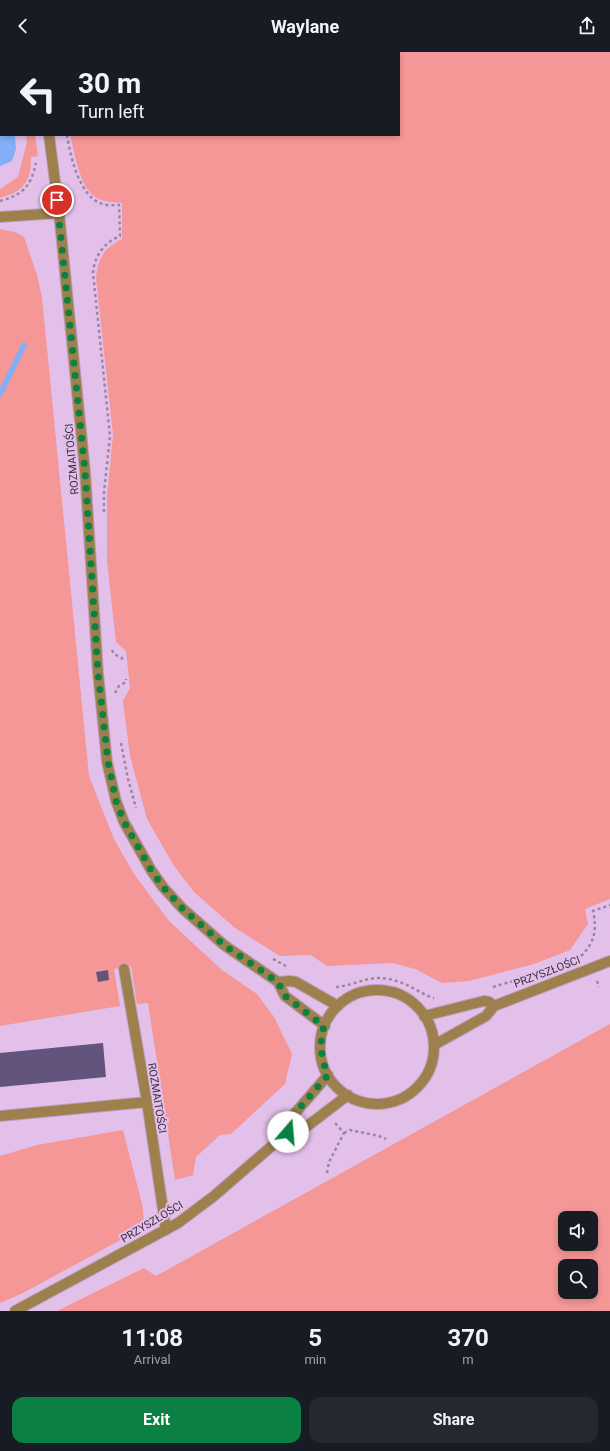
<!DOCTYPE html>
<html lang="en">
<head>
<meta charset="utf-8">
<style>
  :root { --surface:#171b24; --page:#242831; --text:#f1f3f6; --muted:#9ea1a6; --accent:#0b8043 }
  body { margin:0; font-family:Roboto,sans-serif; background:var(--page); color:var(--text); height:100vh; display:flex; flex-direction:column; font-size:15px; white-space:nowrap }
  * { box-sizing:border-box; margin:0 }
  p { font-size:13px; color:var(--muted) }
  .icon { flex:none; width:22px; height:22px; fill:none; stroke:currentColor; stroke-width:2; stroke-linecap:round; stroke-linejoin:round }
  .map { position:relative; height:1259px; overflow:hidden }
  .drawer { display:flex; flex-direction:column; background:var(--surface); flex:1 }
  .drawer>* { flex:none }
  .guide { position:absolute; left:0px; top:0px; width:400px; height:84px; box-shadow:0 2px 6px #0003; background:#171b24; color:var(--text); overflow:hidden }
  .controls { position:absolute; left:558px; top:1159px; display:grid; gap:8px }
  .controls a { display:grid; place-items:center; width:40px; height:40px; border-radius:8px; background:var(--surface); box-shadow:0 2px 6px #0003; font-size:20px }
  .pin { position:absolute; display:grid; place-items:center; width:34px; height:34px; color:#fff; margin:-17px; border:2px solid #fff; border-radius:50%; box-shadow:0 1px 4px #0007 }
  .me { position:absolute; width:44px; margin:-22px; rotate:18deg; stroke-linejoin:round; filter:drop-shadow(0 0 3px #0008) }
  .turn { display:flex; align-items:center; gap:14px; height:84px; padding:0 12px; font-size:18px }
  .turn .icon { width:52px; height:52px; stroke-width:2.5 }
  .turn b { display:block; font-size:28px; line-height:34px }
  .eta { display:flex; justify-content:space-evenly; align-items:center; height:68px; text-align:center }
  .eta b { font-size:24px; font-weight:700; line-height:28px }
  .action { display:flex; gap:8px; margin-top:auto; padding:8px 12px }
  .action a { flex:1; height:46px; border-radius:12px; background:var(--accent); color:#fff; font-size:16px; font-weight:700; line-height:46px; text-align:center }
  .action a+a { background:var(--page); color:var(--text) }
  header { display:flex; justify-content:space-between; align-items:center; height:52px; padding:0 12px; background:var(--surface); font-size:18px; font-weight:700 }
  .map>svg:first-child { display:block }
  .green { fill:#f49796; fill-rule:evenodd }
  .water { fill:#83aff8 }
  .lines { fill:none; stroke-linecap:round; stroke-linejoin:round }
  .stream { stroke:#83aff8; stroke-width:5.5 }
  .building { fill:#63547e }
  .minor-casing { stroke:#bda0c4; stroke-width:12 }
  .path { stroke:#9d84a3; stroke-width:2.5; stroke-dasharray:3 3; stroke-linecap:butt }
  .minor { stroke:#9e804c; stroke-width:10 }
  .route { stroke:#0b8043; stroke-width:7; stroke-dasharray:0 12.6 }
  .labels { text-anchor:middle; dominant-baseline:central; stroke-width:4; stroke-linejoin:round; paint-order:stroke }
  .street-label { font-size:11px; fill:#3b2e3e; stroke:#e2c0ea }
</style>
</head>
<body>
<header><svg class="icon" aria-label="back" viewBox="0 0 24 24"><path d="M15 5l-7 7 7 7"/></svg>Waylane<svg class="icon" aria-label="share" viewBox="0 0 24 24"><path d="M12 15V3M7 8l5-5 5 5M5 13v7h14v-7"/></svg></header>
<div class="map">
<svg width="610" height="1259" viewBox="0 0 610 1259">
  <rect width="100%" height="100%" fill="#e2c0ea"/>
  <!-- green -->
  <path class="green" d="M57 0H610V847L585 857 588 872 570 898 534 912 469 929 442 931 415 917 392 911 327 914 311 903 280 904 235 876 194 840 174 814 147 767 130 704 123 649 130 636 126 599 116 590 107 509V444L113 383 96 226C98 206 104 196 122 187V151C114 150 103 150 95 145 79 134 75 101 70 83H399V1Z
    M26 83H35L38 104 31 105C31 130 24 139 0 146V137L18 125 27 90Z
    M0 177 15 180 24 185 37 223 42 245 89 724 114 787 134 822 169 869 222 918 257 942 274 965 292 1002 285 1032 231 1082 220 1083 196 1105 193 1123 175 1128 148 951 137 952 131 914 114 917 120 954 0 974Z
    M610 972V1259H57L144 1216 156 1224ZM565 1166H591V1192H565ZM565 1214H591V1240H565Z
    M123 1078 143 1156 144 1171 137 1179 23 1241 0 1251V1104L37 1093Z"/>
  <!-- water -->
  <path class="water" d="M0 0 6 1H1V83H15L16 97 12 109 0 114Z"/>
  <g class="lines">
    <!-- stream -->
    <path class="stream" d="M0 342 24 293"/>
  </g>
  <!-- building -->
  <path class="building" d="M108 918 109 928 98 930 96 920Z
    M103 991 106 1025 0 1035V1001Z"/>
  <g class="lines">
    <!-- minor casing -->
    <g class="minor-casing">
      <path id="minor" d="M39 0V1
        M49 83 59 161 85 419 98 621 107 710 116 749 124 770 151 818 163 835 182 856 224 893 278 930 285 944 325 974
        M0 165 59 161
        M124 917 147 1050 166 1178
        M278 930 290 929 296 930 338 954
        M320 995a57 57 0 1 1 114 0a57 57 0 1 1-114 0Z
        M424 964 484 949 489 950 494 954
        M434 993 486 964 494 954 610 909
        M0 1064 147 1050
        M288 1080 287 1075 290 1067 328 1023
        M15 1259 178 1171 214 1144 288 1080 291 1081 306 1075 348 1043"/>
    </g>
    <!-- path -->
    <path class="path" d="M67 83C70 103 79 143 100 151 106 154 113 153 119 153L120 184C105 190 94 204 93 221L110 384 104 440V463
      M0 149C23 143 31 134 36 111
      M112 598 114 602 122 606 123 610
      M115 641 119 634 126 630V627
      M121 691 128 727 136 756
      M581 904C595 890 597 878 593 859L610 853
      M273 907 286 914
      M597 929 599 935
      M336 935C351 934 364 926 379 926 390 926 401 930 411 935 419 939 426 944 434 946
      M493 935 513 929
      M344 1081 350 1078 379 1084 386 1087
      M327 1121 329 1110 344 1081 335 1071"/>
    <!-- minor -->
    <use href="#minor" class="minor"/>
  </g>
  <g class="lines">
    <!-- route -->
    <path class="route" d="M57 148 85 419 98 621 108 710 116 749 124 770 151 818 163 835 182 856 224 893 278 930 285 944 324 974C319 992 321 1006 328 1023L290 1067 288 1071V1080"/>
  </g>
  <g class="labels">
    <!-- street labels -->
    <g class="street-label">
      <text transform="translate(72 407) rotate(-95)">ROZMAITOŚCI</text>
      <text transform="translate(547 920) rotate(-21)">PRZYSZŁOŚCI</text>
      <text transform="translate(157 1046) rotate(81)">ROZMAITOŚCI</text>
      <text transform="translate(152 1170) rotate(-31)">PRZYSZŁOŚCI</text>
    </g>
  </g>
</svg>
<div class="controls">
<a><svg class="icon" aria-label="sound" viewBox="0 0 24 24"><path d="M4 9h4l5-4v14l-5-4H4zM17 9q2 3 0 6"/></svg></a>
<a><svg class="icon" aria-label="search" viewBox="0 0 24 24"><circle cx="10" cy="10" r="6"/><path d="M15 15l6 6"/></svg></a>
</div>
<div class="pin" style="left:57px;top:148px;background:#d93025"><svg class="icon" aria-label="arrive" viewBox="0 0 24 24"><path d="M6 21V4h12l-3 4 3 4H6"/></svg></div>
<svg class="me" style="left:288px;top:1080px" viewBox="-20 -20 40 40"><circle r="19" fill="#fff"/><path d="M0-13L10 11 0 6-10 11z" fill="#0b8043"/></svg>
<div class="guide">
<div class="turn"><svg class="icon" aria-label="left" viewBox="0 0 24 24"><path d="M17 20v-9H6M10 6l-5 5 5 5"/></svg><div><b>30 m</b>Turn left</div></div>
</div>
</div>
<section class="drawer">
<div class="eta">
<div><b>11:08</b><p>Arrival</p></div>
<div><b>5</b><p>min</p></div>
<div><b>370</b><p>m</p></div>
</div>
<div class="action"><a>Exit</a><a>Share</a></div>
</section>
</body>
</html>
